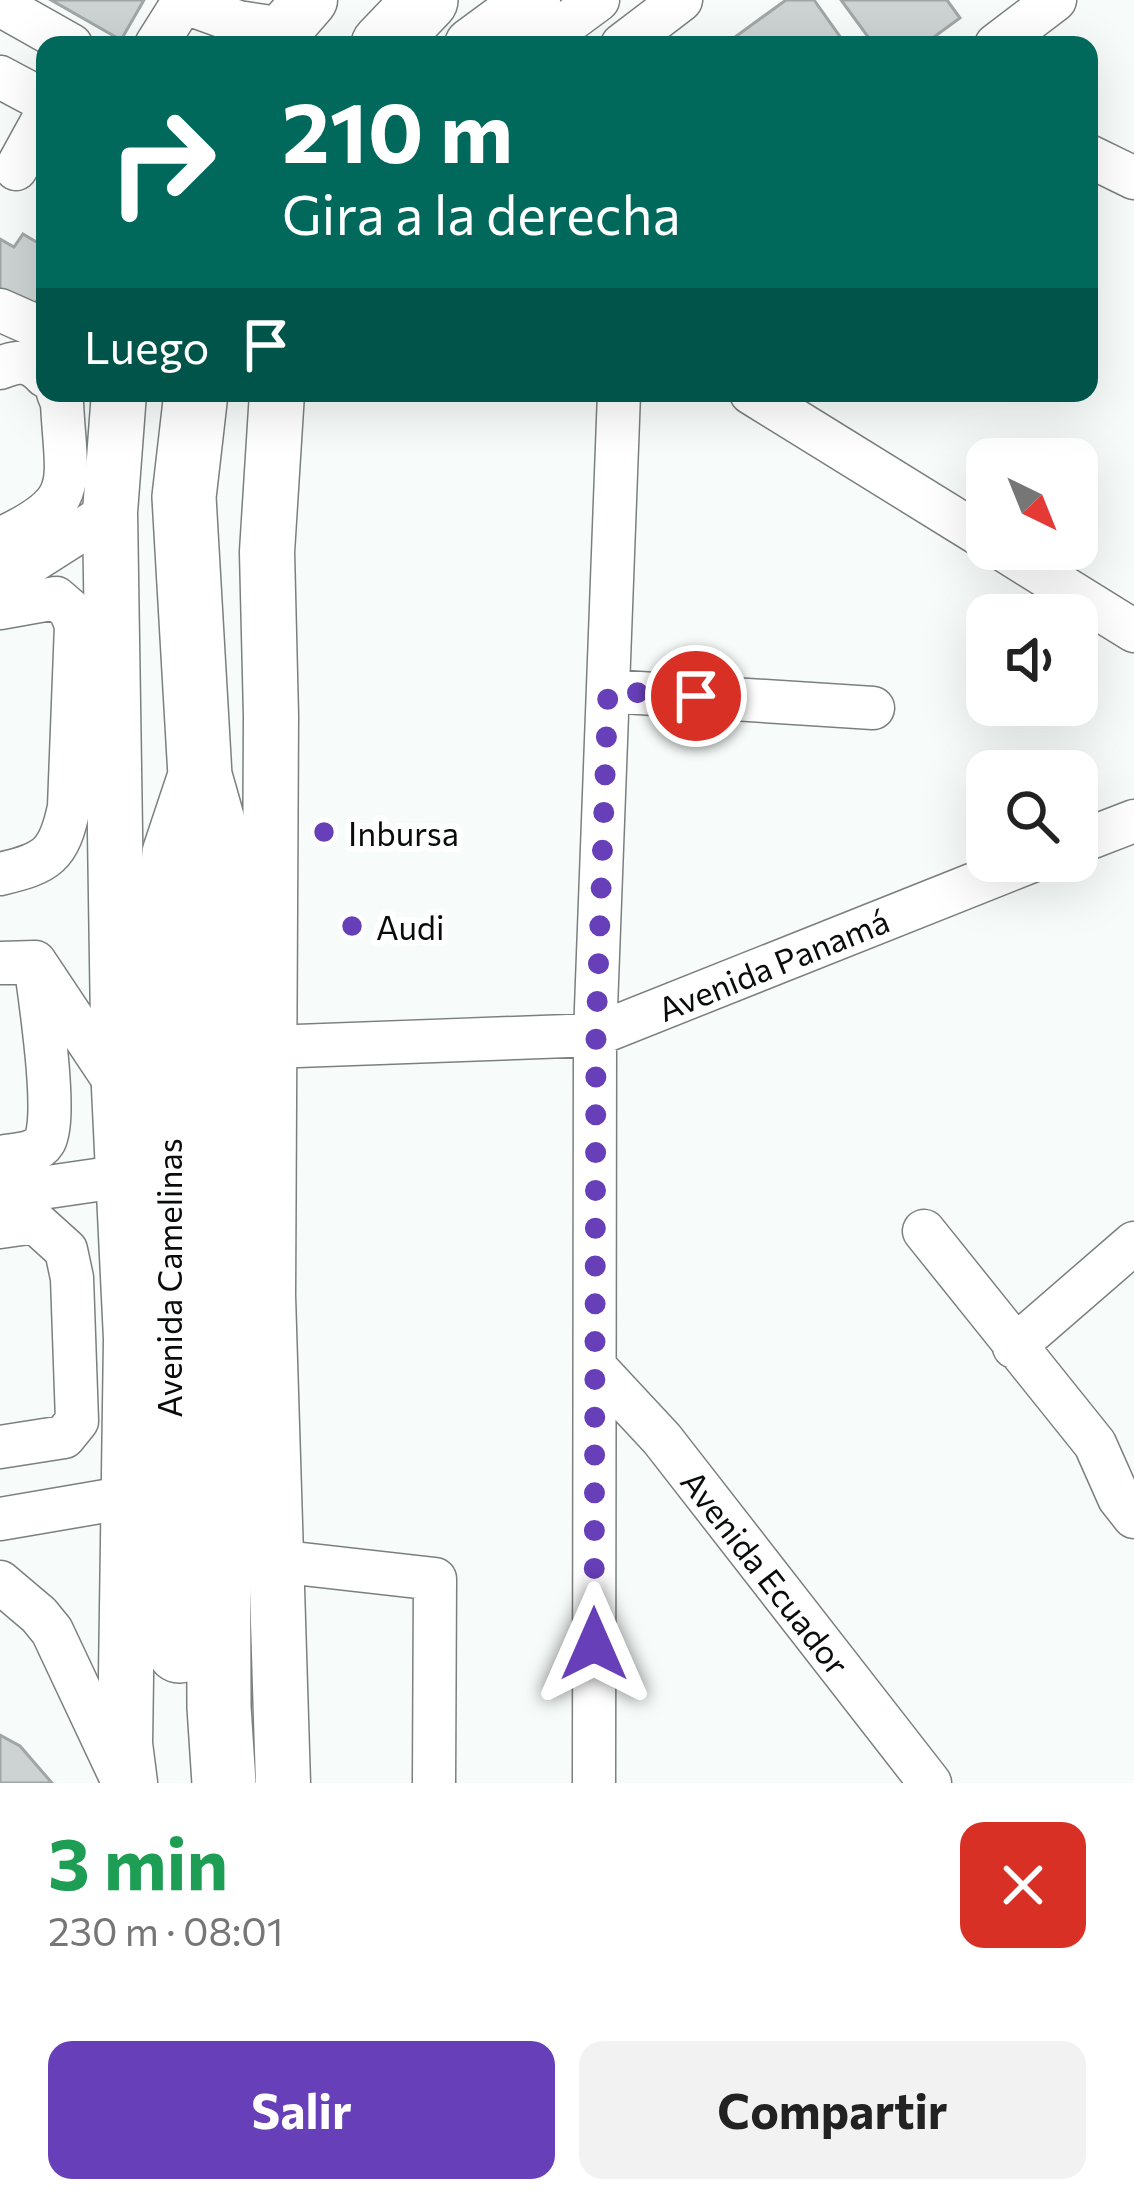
<!DOCTYPE html>
<html lang="es">
<head>
<meta charset="utf-8">
<style>
  :root { --surface:#fff; --page:#f2f2f2; --text:#222; --muted:#767676; --accent:#673fb8 }
  body { margin:0; font-family:Commissioner,sans-serif; background:var(--page); color:var(--text); height:100vh; display:flex; flex-direction:column; font-size:45px; white-space:nowrap }
  * { box-sizing:border-box; margin:0 }
  p { font-size:39px; color:var(--muted) }
  .icon { flex:none; width:66px; height:66px; fill:none; stroke:currentColor; stroke-width:2; stroke-linecap:round; stroke-linejoin:round }
  .map { position:relative; height:1783px; overflow:hidden }
  .drawer { display:flex; flex-direction:column; background:var(--surface); flex:1 }
  .drawer>* { flex:none }
  .top-card { position:absolute; left:36px; top:36px; width:1062px; height:366px; border-radius:24px; box-shadow:0 12px 48px #0002; background:#00695c; color:#fff; overflow:hidden }
  .needle { width:78px; rotate:137deg }
  .controls { position:absolute; left:966px; top:438px; display:grid; gap:24px }
  .controls a { display:grid; place-items:center; width:132px; height:132px; border-radius:24px; background:var(--surface); box-shadow:0 12px 48px #0002; font-size:60px }
  .pin { position:absolute; display:grid; place-items:center; width:102px; height:102px; color:#fff; margin:-51px; border:6px solid #fff; border-radius:50%; box-shadow:0 3px 12px #0007 }
  .me { position:absolute; width:132px; margin:-66px; rotate:0deg; stroke-linejoin:round; filter:drop-shadow(0 0 9px #0008) }
  .turn { display:flex; align-items:center; gap:42px; height:252px; padding:0 48px; font-size:54px }
  .turn .icon { width:156px; height:156px; stroke-width:2.5 }
  .turn b { display:block; font-size:84px; line-height:102px }
  .then { display:flex; align-items:center; height:114px; padding:0 48px; background:#0003; gap:24px; font-size:45px }
  .round { display:grid; place-items:center; flex:none; width:126px; height:126px; border-radius:24px; background:var(--page) }
  .overview { display:flex; align-items:center; justify-content:space-between; height:204px; padding:0 48px }
  h1 { font-size:72px; font-weight:700; line-height:90px; color:#1e9e55 }
  .cta { display:flex; gap:24px; margin-top:auto; padding:24px 48px }
  .cta a { flex:1; height:138px; border-radius:24px; background:var(--accent); color:#fff; font-size:48px; font-weight:700; line-height:138px; text-align:center }
  .cta a+a { background:var(--page); color:var(--text) }
  .map>svg:first-child { display:block }
  .building { fill:#cdd3d3; stroke:#a0a5a6; stroke-width:3 }
  .lines { fill:none; stroke-linecap:round; stroke-linejoin:round }
  .minor-casing { stroke:#7b807f; stroke-width:45 }
  .major-casing { stroke:#7b807f; stroke-width:57 }
  .highway-casing { stroke:#7b807f; stroke-width:66 }
  .minor { stroke:#fff; stroke-width:42 }
  .major { stroke:#fff; stroke-width:54 }
  .highway { stroke:#fff; stroke-width:63 }
  .route { stroke:#673fb8; stroke-width:21; stroke-dasharray:0 37.8 }
  .poi-dot { fill:#673fb8; stroke:#fff; stroke-width:4.5 }
  .labels { text-anchor:middle; dominant-baseline:central; stroke-width:12; stroke-linejoin:round; paint-order:stroke }
  .poi-label { font-size:33px; fill:#0a0c0c; stroke:#fff; text-anchor:start }
  .street-label { font-size:33px; fill:#0a0c0c; stroke:#fff }
</style>
</head>
<body>
<div class="map">
<svg width="1134" height="1783" viewBox="0 0 1134 1783">
  <rect width="100%" height="100%" fill="#f7fcfb"/>
  <!-- building -->
  <path class="building" d="M51 0H144L121 40Z
    M786 0H814L846 45H741L735 37Z
    M841 0H947L960 18 923 45H874Z
    M23 234 45 247V288L31 310 0 291V239L14 247Z
    M0 1735 20 1746 52 1783H0Z"/>
  <g class="lines">
    <!-- minor casing -->
    <g class="minor-casing">
      <path id="minor" d="M0 5 71 45
        M156 45 183 2 238 22 284 29
        M537 45 598 0
        M622 45 681 0
        M996 45 1055 0
        M0 77 45 101
        M1089 156 1134 178
        M16 169 45 116
        M0 310 45 330
        M0 368C19 360 30 360 45 376
        M751 393 987 539
        M0 539C82 501 66 485 62 403L58 393
        M1002 549 1134 631
        M0 582 110 512
        M0 608 56 598 70 610 76 625 69 807C59 856 47 863 0 874
        M608 691 873 708
        M1077 843 1134 821
        M35 962 121 1091
        M0 963 35 962C39 993 59 1120 44 1142 36 1155 14 1154 0 1157
        M243 1043 270 1047 595 1035 1032 861
        M0 1194 124 1176H152
        M0 1227 35 1222 66 1250 72 1278 77 1421 64 1437 0 1447
        M924 1231 1095 1444 1119 1498 1134 1517
        M1014 1347 1134 1243
        M595 1367 662 1439 930 1783
        M0 1519 129 1497
        M276 1561 435 1579 434 1783
        M0 1582 39 1615 52 1631 123 1782
        M594 1783 595 1035 619 393"/>
    </g>
    <!-- major casing -->
    <g class="major-casing">
      <path id="major" d="M271 45 310 0
        M472 45 533 0
        M119 393 110 512 119 1088 131 1339 125 1744 130 1783
        M277 393 267 552 271 716 268 1296 283 1783"/>
    </g>
    <!-- highway casing -->
    <g class="highway-casing">
      <path id="highway" d="M383 45 426 0
        M196 393 184 497 200 776 221 850 217 1120 219 1707 224 1783
        M179 1651 167 1423 171 1175 166 948 174 854 200 776"/>
    </g>
    <!-- minor -->
    <use href="#minor" class="minor"/>
    <!-- major -->
    <use href="#major" class="major"/>
    <!-- highway -->
    <use href="#highway" class="highway"/>
  </g>
  <g class="lines">
    <!-- route -->
    <path class="route" d="M594 1644 596 1035 608 691 696 696"/>
  </g>
  <!-- markers -->
  <g class="poi-dot">
    <circle cx="324" cy="832" r="12"/>
    <circle cx="352" cy="926" r="12"/>
  </g>
  <g class="labels">
    <!-- poi labels -->
    <g class="poi-label">
      <text x="348" y="832">Inbursa</text>
      <text x="376" y="926">Audi</text>
    </g>
    <!-- street labels -->
    <g class="street-label">
      <text transform="translate(773 964) rotate(-22)">Avenida Panamá</text>
      <text transform="translate(168 1278) rotate(-90)">Avenida Camelinas</text>
      <text transform="translate(766 1572) rotate(52)">Avenida Ecuador</text>
    </g>
  </g>
</svg>
<div class="controls">
<a><svg class="needle" viewBox="-14 -14 28 28"><path d="M0-13l5 13h-10z" fill="#e53935"/><path d="M0 13l5-13h-10z" fill="#767676"/></svg></a>
<a><svg class="icon" aria-label="sound" viewBox="0 0 24 24"><path d="M4 9h4l5-4v14l-5-4H4zM17 9q2 3 0 6"/></svg></a>
<a><svg class="icon" aria-label="search" viewBox="0 0 24 24"><circle cx="10" cy="10" r="6"/><path d="M15 15l6 6"/></svg></a>
</div>
<div class="pin" style="left:696px;top:696px;background:#d93025"><svg class="icon" aria-label="arrive" viewBox="0 0 24 24"><path d="M6 21V4h12l-3 4 3 4H6"/></svg></div>
<svg class="me" style="left:594px;top:1644px" viewBox="-20 -20 40 40"><path d="M0-17L14 15 0 8-14 15z" fill="#673fb8" stroke="#fff" stroke-width="4"/></svg>
<div class="top-card">
<div class="turn"><svg class="icon" aria-label="right" viewBox="0 0 24 24"><path d="M7 20v-9h11M14 6l5 5-5 5"/></svg><div><b>210 m</b>Gira a la derecha</div></div>
<div class="then">Luego<svg class="icon" aria-label="arrive" viewBox="0 0 24 24"><path d="M6 21V4h12l-3 4 3 4H6"/></svg></div>
</div>
</div>
<section class="drawer">
<div class="overview"><div><h1>3 min</h1><p>230 m · 08:01</p></div><a class="round" style="background:#d93025;color:#fff"><svg class="icon" aria-label="close" viewBox="0 0 24 24"><path d="M6 6l12 12M18 6L6 18"/></svg></a></div>
<div class="cta"><a>Salir</a><a>Compartir</a></div>
</section>
</body>
</html>
